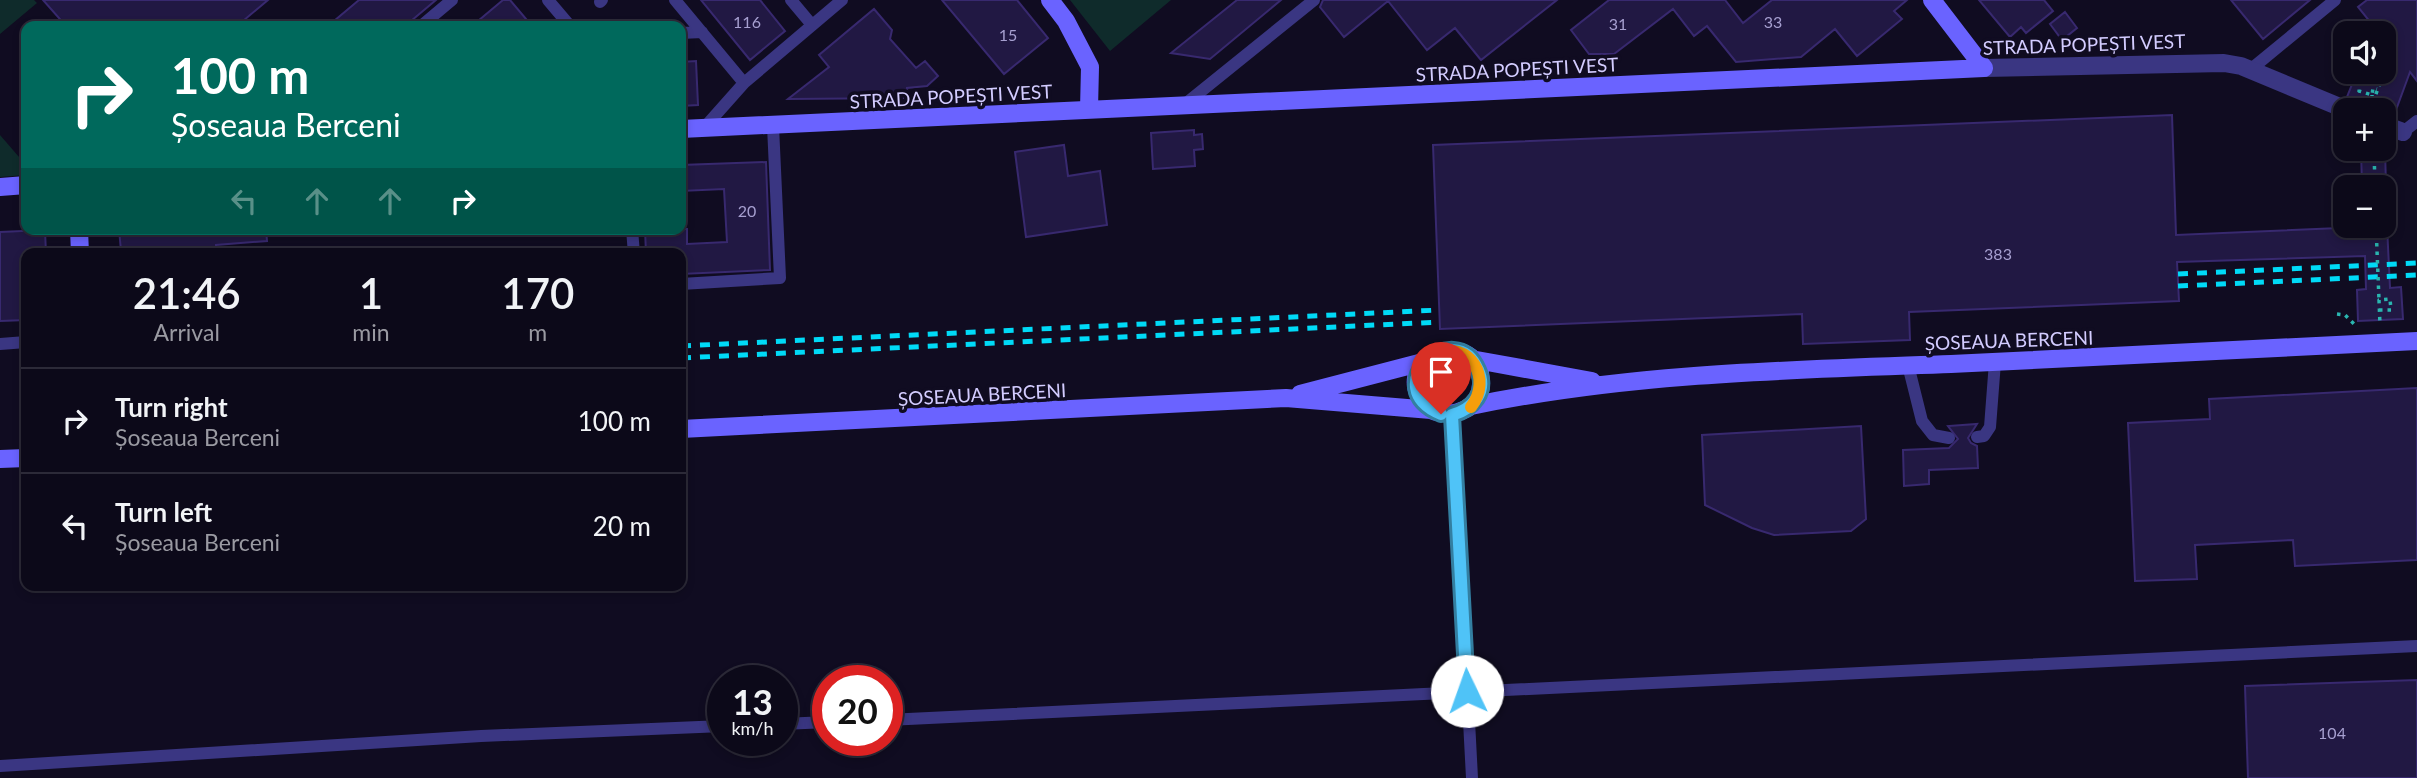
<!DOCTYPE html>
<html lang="en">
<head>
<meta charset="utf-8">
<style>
  :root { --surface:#0c0919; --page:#151222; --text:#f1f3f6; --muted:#9a9aa2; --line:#2c2a38 }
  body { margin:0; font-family:Lato,sans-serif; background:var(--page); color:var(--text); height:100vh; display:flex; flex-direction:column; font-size:26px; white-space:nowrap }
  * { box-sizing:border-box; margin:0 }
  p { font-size:23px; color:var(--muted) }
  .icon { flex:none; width:38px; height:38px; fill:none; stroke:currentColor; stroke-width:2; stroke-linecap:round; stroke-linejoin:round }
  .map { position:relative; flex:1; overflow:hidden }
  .sheet { position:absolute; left:21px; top:248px; width:665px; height:343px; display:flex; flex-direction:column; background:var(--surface); border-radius:14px; box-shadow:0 4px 10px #0003,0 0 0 2px var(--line) }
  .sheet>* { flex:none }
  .hud { position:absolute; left:21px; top:21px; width:665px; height:214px; border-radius:14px; box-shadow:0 4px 10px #0003,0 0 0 2px var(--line); background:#00695c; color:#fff; overflow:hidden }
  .buttons { position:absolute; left:2333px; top:21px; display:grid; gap:14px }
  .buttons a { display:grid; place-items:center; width:63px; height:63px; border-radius:14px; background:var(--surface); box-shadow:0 4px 10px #0003,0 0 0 2px var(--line); font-size:35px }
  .speed { position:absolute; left:707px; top:665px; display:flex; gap:14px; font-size:35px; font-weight:700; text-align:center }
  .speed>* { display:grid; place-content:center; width:91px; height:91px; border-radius:50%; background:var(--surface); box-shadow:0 4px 10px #0003,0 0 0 2px var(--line); line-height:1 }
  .speed small { font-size:18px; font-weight:400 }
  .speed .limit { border:10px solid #d22; background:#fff; color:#111 }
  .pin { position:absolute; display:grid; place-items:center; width:60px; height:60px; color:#fff; margin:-72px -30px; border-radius:50% 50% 50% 0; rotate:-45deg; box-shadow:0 0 7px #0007 }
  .pin .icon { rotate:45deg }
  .me { position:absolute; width:77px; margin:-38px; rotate:357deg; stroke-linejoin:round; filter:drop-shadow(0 0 5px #0008) }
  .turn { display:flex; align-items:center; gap:24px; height:147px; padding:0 35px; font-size:32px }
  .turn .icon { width:91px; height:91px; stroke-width:2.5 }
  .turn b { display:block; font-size:49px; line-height:60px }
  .lanes { display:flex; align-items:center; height:66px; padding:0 35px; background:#0003; justify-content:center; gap:35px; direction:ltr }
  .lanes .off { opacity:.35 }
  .eta { display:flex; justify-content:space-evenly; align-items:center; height:119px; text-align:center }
  .eta b { font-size:42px; font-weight:600; line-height:49px }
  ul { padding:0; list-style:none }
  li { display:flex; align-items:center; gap:21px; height:105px; padding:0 35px; border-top:2px solid var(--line) }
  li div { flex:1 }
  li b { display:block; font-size:26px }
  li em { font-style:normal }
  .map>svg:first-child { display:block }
  .green { fill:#0f2b2b }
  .building { fill:#211843; stroke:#38296f; stroke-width:2 }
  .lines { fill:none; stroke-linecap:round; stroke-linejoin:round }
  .path { stroke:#2ab6b0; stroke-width:3.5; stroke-dasharray:3.5 5; stroke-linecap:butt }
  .lane { stroke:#3a3682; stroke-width:12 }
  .street { stroke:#3a3682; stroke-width:18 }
  .secondary { stroke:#6a63ff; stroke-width:18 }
  .rail { stroke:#00daf7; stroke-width:5; stroke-dasharray:10 9; stroke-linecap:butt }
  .path-bridge { stroke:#2ab6b0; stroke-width:3.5; stroke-dasharray:3.5 5; stroke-linecap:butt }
  .route-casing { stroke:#337fa1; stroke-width:18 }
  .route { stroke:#4fc3f7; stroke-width:12 }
  .slow { stroke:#f59e0b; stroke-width:12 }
  .labels { text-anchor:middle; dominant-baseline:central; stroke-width:7; stroke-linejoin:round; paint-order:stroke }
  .number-label { font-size:16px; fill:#a69fd0 }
  .street-label { font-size:19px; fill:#d3ccff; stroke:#100c21 }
</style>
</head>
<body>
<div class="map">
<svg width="2417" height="778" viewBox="0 0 2417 778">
  <rect width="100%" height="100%" fill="#100c21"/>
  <!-- green -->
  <path class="green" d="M0 0H34L37 3 0 34Z
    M1070 0H1171L1110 51Z
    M0 135 26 165V175L0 177Z"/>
  <!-- building -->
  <path class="building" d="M43 0H268L237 26H66Z
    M359 0H436L405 26H328Z
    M503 0H510L532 26H472Z
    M701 0H760L785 31 750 60Z
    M942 0H1017L1048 38 1004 74Z
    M1237 0H1281L1210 59 1171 53Z
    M1323 0H1557L1481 60 1455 28 1427 50 1388 1 1344 37 1320 7Z
    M1609 0H1725L1743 23 1772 0H1907L1894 11 1902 19 1857 56 1835 29 1801 57 1736 62 1707 26 1694 36 1673 9 1614 54H1589L1571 30Z
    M1979 0H2044L2053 11 2026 33 2021 27 2010 37Z
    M2231 0H2310L2263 39Z
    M2367 0H2417V81L2410 72 2396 110H2359V102L2347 97 2357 72H2384V33H2379L2358 7Z
    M874 9 892 30 890 39 916 68 925 61 938 76 927 86 907 88 908 98 788 99 829 67 819 55Z
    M2065 12 2077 28 2062 40 2050 24Z
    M696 61 698 105 681 106V62Z
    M2172 115 2176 235 2387 226 2390 288 2401 287 2403 319 2358 321 2357 290 2366 289 2365 256 2177 262 2179 301 1909 312 1910 340 1803 344 1802 314 1440 329 1433 145Z
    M1194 130V135L1202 134 1203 149 1194 150 1195 166 1153 169 1151 133Z
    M1064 145 1068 176 1100 171 1107 225 1026 237 1015 152Z
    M2361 149H2385L2386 187H2362Z
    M766 162 770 270 681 274V254H646L645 229H687V244L727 242 724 189 681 191V165Z
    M119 229H266L267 241 216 245V254H151V249L121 251Z
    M45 230 46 254H26V320L0 321V232Z
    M2417 388V560L2295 566 2293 540 2195 545 2197 579 2135 581 2128 423 2210 419 2209 399Z
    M1977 424 1968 438 1971 443 1977 446 1978 468 1929 470V484L1904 486 1903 450 1949 448 1958 439 1948 426Z
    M1861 426 1866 519 1851 531 1774 535 1752 528 1705 505 1702 435Z
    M2417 680V778H2248L2245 686Z"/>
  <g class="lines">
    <!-- path -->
    <path class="path" d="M2370 110 2380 83 2364 77 2359 91 2372 95 2373 88 2377 89
      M2374 149 2375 187
      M2379 310H2391L2390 299 2379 300 2380 325
      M2337 314 2345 315 2355 325"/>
    <!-- lane -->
    <path class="lane" d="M548 0 570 26
      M675 0 744 83
      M791 0 812 25
      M600 2 602 0
      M421 26 452 0
      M681 33 702 32
      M2250 70 2335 0
      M1184 105 1314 0
      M704 128 744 83 842 0
      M2403 132 2417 121
      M632 229 634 254
      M681 284 780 278 773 126
      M0 344 26 342
      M1908 365 1922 421 1933 435 1949 438
      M1453 415 1472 778
      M1977 437 1984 436 1990 427 1995 362
      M887 720 2417 646
      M782 724 828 722
      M0 766 481 736 723 726"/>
    <!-- street -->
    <path class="street" d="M1984 68 2224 63 2241 66 2347 110
      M2384 125 2403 132"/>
    <!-- secondary -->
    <path class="secondary" d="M1050 0 1066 21 1090 67 1089 109
      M1932 0 1984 68
      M681 129 1984 68
      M0 187 26 185
      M79 229 80 254
      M1471 359 1592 381
      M1300 394 1423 362
      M1471 406C1629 373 1790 370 1951 364 2107 357 2262 348 2417 341
      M681 429 1286 398 1431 410C1454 419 1483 409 1481 380 1476 321 1379 363 1431 410
      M0 459 26 458"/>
    <!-- rail -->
    <path class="rail" d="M2178 274 2417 263
      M2178 286 2417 275
      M681 346 1439 310
      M681 358 1440 322"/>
    <!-- path-bridge -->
    <path class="path-bridge" d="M2372 95V110
      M2376 226 2379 300"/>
  </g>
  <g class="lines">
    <!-- route casing -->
    <g class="route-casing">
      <path id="route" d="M1441 414C1376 387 1455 315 1478 370 1488 392 1473 409 1452 415L1467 691"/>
    </g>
    <!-- route -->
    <use href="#route" class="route"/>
    <!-- slow -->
    <path class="slow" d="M1434 354C1470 339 1493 379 1471 407"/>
  </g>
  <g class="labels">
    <!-- number labels -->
    <g class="number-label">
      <text x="747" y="21">116</text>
      <text x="1773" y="21">33</text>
      <text x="1618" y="23">31</text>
      <text x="1008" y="34">15</text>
      <text x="747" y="210">20</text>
      <text x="1998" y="253">383</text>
      <text x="2332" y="732">104</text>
    </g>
    <!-- street labels -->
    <g class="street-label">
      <text transform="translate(2084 44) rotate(-2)">STRADA POPEȘTI VEST</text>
      <text transform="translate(1517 69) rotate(-3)">STRADA POPEȘTI VEST</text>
      <text transform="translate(951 96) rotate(-3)">STRADA POPEȘTI VEST</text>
      <text transform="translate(2009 340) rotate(-2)">ȘOSEAUA BERCENI</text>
      <text transform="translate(982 394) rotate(-3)">ȘOSEAUA BERCENI</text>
    </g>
  </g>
</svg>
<div class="buttons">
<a><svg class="icon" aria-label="sound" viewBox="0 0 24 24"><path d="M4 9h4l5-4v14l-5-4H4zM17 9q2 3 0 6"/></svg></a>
<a>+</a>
<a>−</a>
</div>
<div class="speed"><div>13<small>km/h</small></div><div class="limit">20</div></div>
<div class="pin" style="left:1441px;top:414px;background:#d93025"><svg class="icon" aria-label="arrive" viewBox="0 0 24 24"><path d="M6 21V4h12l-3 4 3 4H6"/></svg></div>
<svg class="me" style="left:1467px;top:691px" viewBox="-20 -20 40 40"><circle r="19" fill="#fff"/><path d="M0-13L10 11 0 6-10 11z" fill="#4fc3f7"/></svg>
<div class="hud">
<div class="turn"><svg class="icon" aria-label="right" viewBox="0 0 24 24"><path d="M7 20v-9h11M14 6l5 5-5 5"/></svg><div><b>100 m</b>Șoseaua Berceni</div></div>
<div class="lanes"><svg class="icon off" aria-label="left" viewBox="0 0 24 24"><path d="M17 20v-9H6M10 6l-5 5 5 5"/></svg><svg class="icon off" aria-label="ahead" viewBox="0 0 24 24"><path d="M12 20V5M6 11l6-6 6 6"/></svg><svg class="icon off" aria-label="ahead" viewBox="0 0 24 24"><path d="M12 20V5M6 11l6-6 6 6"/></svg><svg class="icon" aria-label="right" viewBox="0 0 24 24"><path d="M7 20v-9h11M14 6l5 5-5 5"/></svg></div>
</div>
<section class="sheet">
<div class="eta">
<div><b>21:46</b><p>Arrival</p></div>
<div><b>1</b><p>min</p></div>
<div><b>170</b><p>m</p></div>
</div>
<ul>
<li><svg class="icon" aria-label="right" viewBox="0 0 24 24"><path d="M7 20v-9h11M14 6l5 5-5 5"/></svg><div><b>Turn right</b><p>Șoseaua Berceni</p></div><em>100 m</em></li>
<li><svg class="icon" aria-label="left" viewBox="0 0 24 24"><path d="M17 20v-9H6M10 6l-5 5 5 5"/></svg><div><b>Turn left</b><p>Șoseaua Berceni</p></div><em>20 m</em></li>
</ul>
</section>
</div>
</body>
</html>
